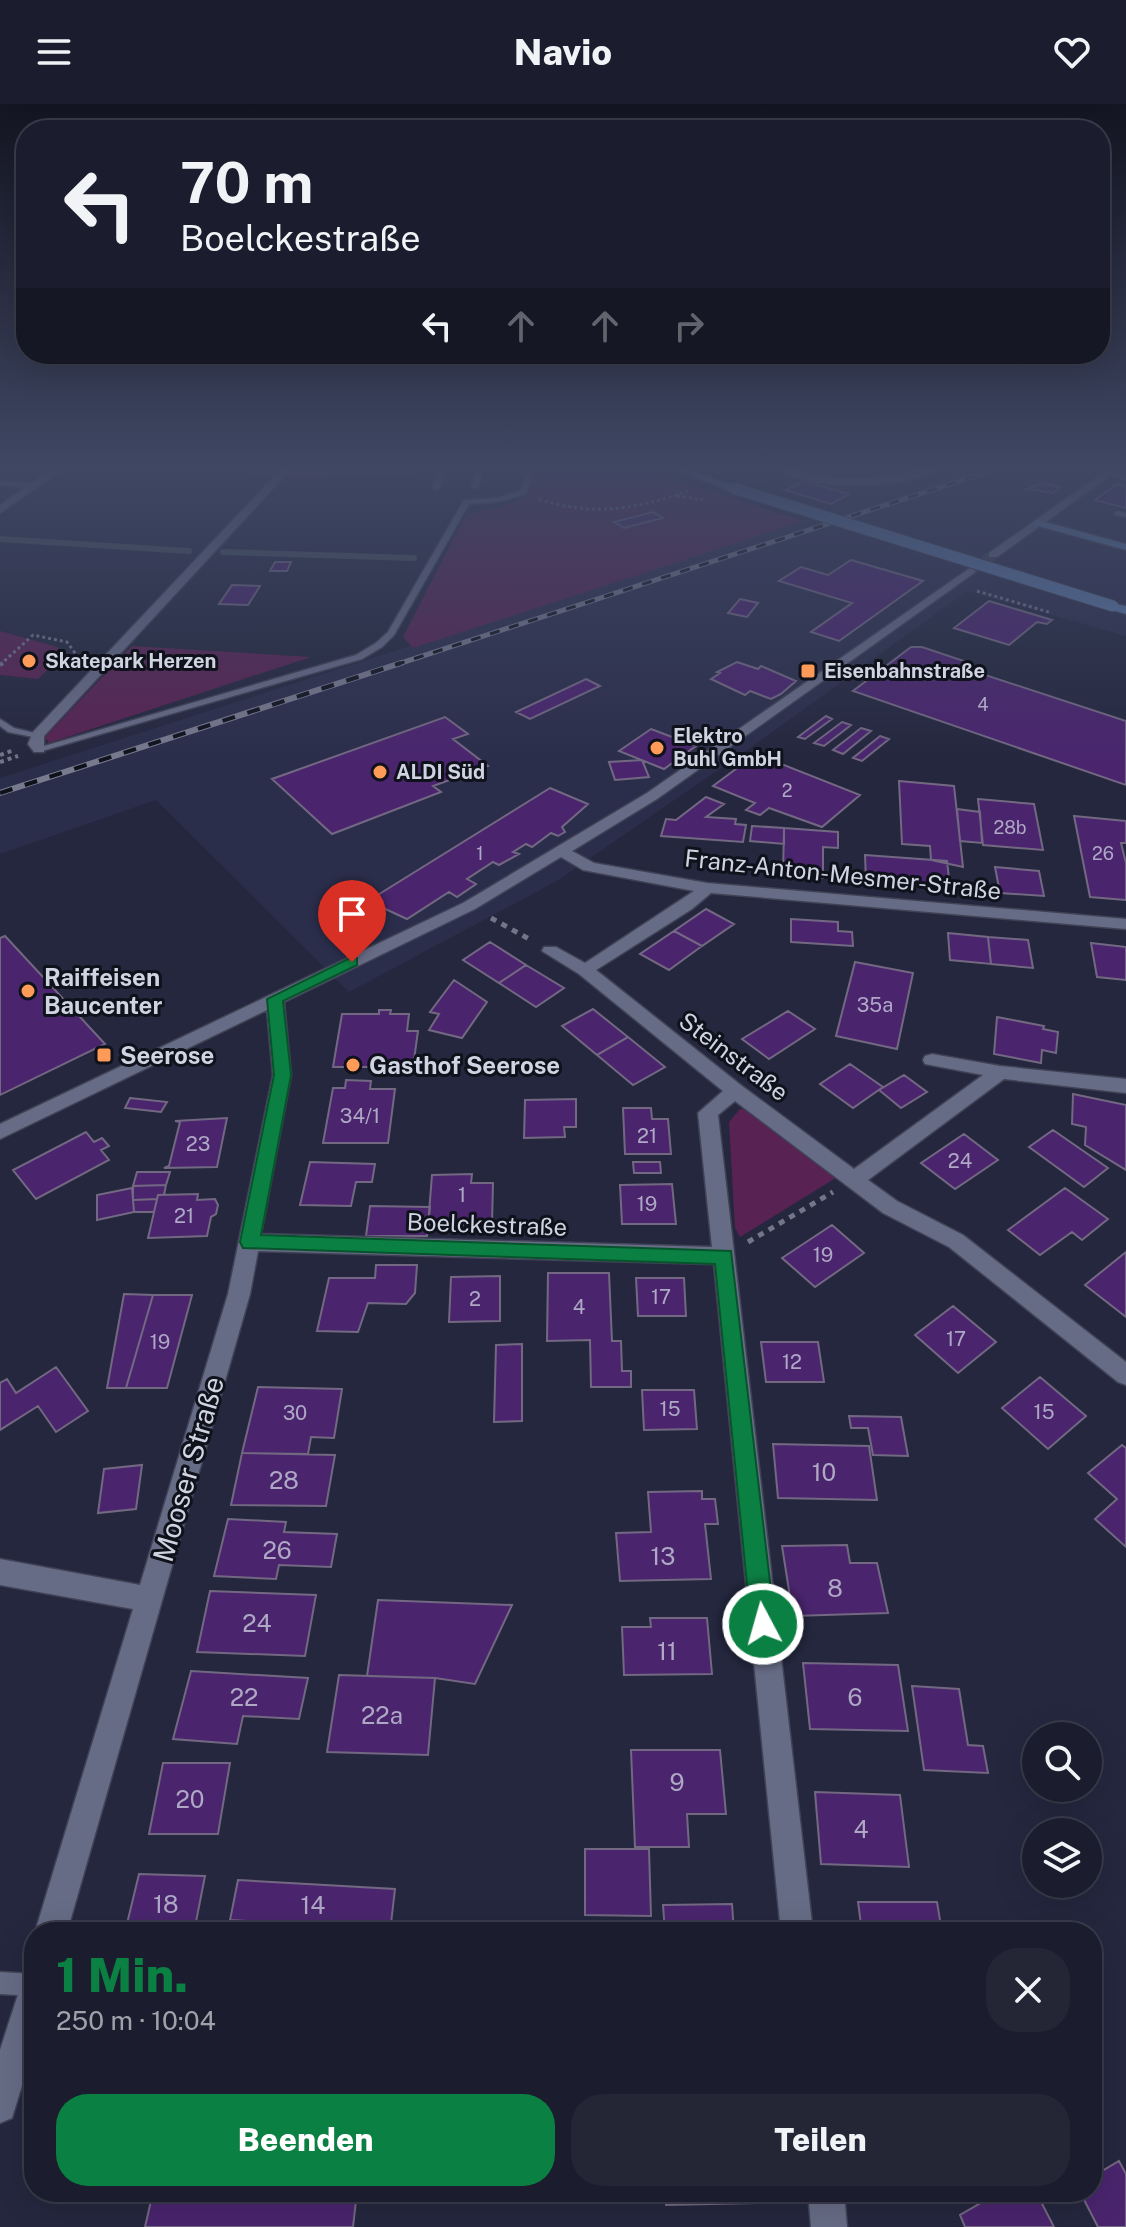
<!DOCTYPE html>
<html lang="de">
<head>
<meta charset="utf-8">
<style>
  :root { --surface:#1b1d2e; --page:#242636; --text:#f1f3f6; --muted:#a0a2aa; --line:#393b4a; --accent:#0b8043 }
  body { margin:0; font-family:"Public Sans",sans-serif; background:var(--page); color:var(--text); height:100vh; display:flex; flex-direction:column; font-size:30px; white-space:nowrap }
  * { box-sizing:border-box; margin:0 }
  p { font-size:26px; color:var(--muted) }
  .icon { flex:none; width:44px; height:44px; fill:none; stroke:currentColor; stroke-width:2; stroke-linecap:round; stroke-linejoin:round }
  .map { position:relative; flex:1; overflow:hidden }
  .panel { position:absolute; left:24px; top:1818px; width:1078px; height:280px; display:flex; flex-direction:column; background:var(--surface); border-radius:32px; box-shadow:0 8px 32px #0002,0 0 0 2px var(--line) }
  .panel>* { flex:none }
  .guide { position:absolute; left:16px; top:16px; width:1094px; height:244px; border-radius:32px; box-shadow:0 8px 32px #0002,0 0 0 2px var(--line); background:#1b1d2e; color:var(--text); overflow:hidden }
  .fabs { position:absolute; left:1022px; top:1618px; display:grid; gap:16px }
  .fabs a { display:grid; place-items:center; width:80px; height:80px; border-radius:50%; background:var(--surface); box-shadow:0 8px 32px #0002,0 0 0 2px var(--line); font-size:40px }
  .pin { position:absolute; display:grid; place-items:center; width:68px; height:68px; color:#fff; margin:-82px -34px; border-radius:50% 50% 50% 0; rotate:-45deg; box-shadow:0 0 8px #0007 }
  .pin .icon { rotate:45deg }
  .me { position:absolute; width:88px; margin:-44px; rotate:354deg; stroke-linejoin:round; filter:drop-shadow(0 0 6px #0008) }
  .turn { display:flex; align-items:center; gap:28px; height:168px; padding:0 32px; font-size:36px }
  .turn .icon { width:104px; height:104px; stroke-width:2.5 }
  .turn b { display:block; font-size:56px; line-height:68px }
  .lanes { display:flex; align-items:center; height:76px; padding:0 32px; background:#0003; justify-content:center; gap:40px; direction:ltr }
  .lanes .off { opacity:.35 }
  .round { display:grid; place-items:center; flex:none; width:84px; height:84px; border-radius:32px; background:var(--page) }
  .headline { display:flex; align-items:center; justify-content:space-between; height:136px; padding:0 32px }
  h1 { font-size:48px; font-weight:800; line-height:60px; color:var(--accent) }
  .button { display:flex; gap:16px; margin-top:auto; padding:16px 32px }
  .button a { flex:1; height:92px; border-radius:32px; background:var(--accent); color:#fff; font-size:32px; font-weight:800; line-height:92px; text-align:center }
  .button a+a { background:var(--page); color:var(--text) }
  header { display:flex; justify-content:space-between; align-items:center; height:104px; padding:0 32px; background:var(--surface); font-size:36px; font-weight:800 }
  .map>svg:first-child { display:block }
  .built { fill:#2b2e4b }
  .green { fill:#582352 }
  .forest { fill:#87437f }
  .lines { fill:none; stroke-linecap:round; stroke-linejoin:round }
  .stream { stroke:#45525a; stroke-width:6 }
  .building { fill:#4a256e; stroke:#736882; stroke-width:2 }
  .minor-tunnel { stroke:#3e4157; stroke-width:11; stroke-dasharray:11 6; stroke-linecap:butt }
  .service-casing { stroke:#404255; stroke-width:3 }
  .minor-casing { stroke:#404255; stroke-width:3 }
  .secondary-casing { stroke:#404255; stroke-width:3 }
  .path-far2 { stroke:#737689; stroke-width:3; stroke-dasharray:3 3; stroke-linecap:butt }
  .path-far1 { stroke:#737689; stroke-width:4; stroke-dasharray:4 4; stroke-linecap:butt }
  .path { stroke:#737689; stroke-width:5; stroke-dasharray:6 6; stroke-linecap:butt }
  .service { fill:#676c86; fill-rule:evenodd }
  .minor { fill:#676c86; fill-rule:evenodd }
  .secondary { fill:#5c7caa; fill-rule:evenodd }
  .rail-far1-casing { stroke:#787b8e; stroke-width:5 }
  .rail-casing { stroke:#787b8e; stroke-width:6 }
  .rail-far1 { stroke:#0f111b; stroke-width:3; stroke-dasharray:10; stroke-linecap:butt }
  .rail { stroke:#0f111b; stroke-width:4; stroke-dasharray:13; stroke-linecap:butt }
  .secondary-bridge-casing { stroke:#404255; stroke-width:13; stroke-linecap:butt }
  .secondary-bridge { stroke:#5c7caa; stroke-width:11 }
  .route { fill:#0b8043; stroke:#07532c; stroke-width:2 }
  .poi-dot { fill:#fe9b59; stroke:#0f111b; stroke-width:3 }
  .labels { text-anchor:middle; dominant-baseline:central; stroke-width:6; stroke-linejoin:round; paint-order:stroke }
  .far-number-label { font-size:18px; fill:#aea8c5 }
  .far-poi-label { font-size:20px; font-weight:bold; fill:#d0d3e2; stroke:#0f111b; text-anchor:start }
  .number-label { font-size:20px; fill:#aea8c5 }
  .street-label { font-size:24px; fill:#d0d3e2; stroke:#0f111b }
  .poi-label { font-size:24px; font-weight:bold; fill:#d0d3e2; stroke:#0f111b; text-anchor:start }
  .near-number-label { font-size:24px; fill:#aea8c5 }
  .near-street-label { font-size:28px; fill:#d0d3e2; stroke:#0f111b }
</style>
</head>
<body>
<header><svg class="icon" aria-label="menu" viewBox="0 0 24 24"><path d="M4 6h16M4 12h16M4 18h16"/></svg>Navio<svg class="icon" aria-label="heart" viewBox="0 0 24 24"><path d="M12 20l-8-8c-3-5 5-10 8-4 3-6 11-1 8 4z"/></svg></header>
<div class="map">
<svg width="1126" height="2123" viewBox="0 0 1126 2123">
  <rect width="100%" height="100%" fill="#24273e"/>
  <!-- built -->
  <path class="built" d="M706 363H1126V532L967 487 760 637 557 777 349 888 156 696 0 750V674L840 404Z"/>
  <!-- green -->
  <path class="green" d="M537 363H636L804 417 413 544 403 533 466 410C503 401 527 406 537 363Z
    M0 527 57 543 62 551 38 575 0 571Z
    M132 542 311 553 49 639 45 633Z
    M740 1005 752 1006 839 1072 740 1133 735 1124 729 1018Z"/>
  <!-- forest -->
  <path class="forest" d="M166 363H418L415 370 298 372Z"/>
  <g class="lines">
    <!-- stream -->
    <path class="stream" d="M0 435 189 447
      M223 448 414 454"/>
  </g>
  <!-- building -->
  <path class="building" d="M804 377 849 390 831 400 785 386Z
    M1042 379 1060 383 1053 389 1027 385Z
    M1117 380 1126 382V404L1095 396Z
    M653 408 663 414 624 424 614 418Z
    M851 456 923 477 839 537 811 528 852 499 779 477 801 463 828 471Z
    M275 458H291L287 467H270Z
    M232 481 260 482 248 501 219 500Z
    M740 495 758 499 747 513 728 509Z
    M989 497 1052 516 1047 520 1037 518 1009 541 954 524Z
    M911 543H922L964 557 969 562 967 565 1126 617V681L853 587Z
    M737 558 758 565 761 562 796 577 781 590 771 595 750 587 745 591 711 575 720 569 717 568Z
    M586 575 600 582 530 615 516 608Z
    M826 612 832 615 805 635 798 633Z
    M445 613 468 630 453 635 488 662 433 682 441 688 332 730 272 675Z
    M842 618 851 621 824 642 814 639Z
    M861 624 871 627 843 650 833 646Z
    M651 625 696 642 664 665 619 647Z
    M880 632 889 635 862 657 853 654Z
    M756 650 860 691 822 723 769 704 760 711 746 706 755 699 713 682Z
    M642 656 649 673 615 676 609 658Z
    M899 677 954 682 963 763 931 756 930 742 902 740Z
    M550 684 588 700 562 723 565 728 558 732 551 729 532 743 526 740 513 748 519 750 499 761 493 758 467 775 476 780 457 793 449 788 407 815 368 797Z
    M706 693 724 700 706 713 736 715 735 720 746 721 743 738 661 732 666 715 676 716Z
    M978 695 1034 700 1043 746 983 741Z
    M957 705 980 708 982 739 960 737Z
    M1074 712 1126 717V739H1121L1126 759V796L1090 793Z
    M752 722 784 724V740L750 737Z
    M784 724 838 728V744L823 743V774L783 771Z
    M865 751 947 757 950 783 866 776Z
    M995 763 1039 767 1044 792 1000 789Z
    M706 805 734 820 702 842 674 827Z
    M791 815 838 818V827L852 828 853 842 791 838Z
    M674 827 702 842 669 866 640 850Z
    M948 829 988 833 991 860 950 856Z
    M5 832 105 940 0 991V834Z
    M988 833 1028 836 1033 864 991 860Z
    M490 838 526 861 499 879 463 856Z
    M1091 839 1126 843V876L1097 873Z
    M855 858 913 869 897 945 836 932Z
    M526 861 564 884 536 903 499 879Z
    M454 876 487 898 462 934 429 926 439 910 430 908Z
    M593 905 628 933 597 951 562 922Z
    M379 906H391L390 910H409L407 927H418L413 963H333L342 910H379Z
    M788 907 815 925 769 955 742 935Z
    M997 913 1044 922 1043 925 1058 928 1056 949 1042 946 1041 959 994 950Z
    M628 933 665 963 633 981 597 951Z
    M850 960 883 983 853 1004 820 980Z
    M904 971 927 988 901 1004 879 986Z
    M346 976 371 977 370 985H395L388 1039H323L333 984H345Z
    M1073 990 1126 1001V1066L1085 1041 1086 1023 1072 1020Z
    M130 994 167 998 161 1008 125 1004Z
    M576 995V1023H564L565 1033 524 1034 525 996Z
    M623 1004H651L652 1015H668L671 1050H625Z
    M227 1014 217 1063 164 1064 169 1062 180 1018 175 1017Z
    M1053 1026 1108 1064 1084 1083 1029 1043Z
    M86 1028 94 1038 102 1034 109 1042 101 1046 109 1056 36 1095 13 1066Z
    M964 1030 998 1056 955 1085 921 1059Z
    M310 1058 375 1060 372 1078H356L351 1102 300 1101Z
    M633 1058H660L661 1069H634Z
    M137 1068H170L166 1081 133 1082Z
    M472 1070 471 1079H493L492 1120 428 1121 432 1071Z
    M672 1080 676 1120H622L620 1081Z
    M166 1081 164 1091H158L157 1095 133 1096V1082Z
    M132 1084 134 1108 97 1116V1091Z
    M1065 1084 1108 1115 1082 1136 1072 1128 1040 1151 1008 1126Z
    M198 1090 197 1096 215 1095 218 1101 216 1110 211 1113 207 1132 148 1134 158 1091Z
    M157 1095 154 1108H134L133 1096Z
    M370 1102 430 1103 427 1132H366Z
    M832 1121 864 1149 815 1183 782 1154Z
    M1126 1148V1213L1085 1181Z
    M376 1161H417L415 1189 406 1200 368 1199 358 1228 317 1227 329 1174H375Z
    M548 1169H609L612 1237H621L622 1267H631V1283H591L590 1236 547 1237Z
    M500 1172V1217L449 1218 451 1173Z
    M636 1174H684L686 1212H638Z
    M124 1190 153 1191 126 1284H107Z
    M153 1191H192L167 1284H126Z
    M953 1202 996 1238 958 1269 915 1231Z
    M761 1238H818L824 1278H766Z
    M522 1240V1317L494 1318 496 1241Z
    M56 1263 88 1307 56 1328 38 1302 0 1326V1279L7 1275 16 1289Z
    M1040 1273 1086 1312 1048 1345 1002 1304Z
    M258 1283 342 1285 334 1334 311 1333 308 1350 242 1349Z
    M642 1286H694L697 1325 644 1326Z
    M849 1312 901 1313 908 1352 873 1351 868 1324H851Z
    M773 1340 869 1342 877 1396 778 1394Z
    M1122 1341 1126 1344V1443L1095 1415 1117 1395 1088 1369Z
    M242 1349 335 1351 326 1402 231 1401Z
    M142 1361 136 1405 98 1409 104 1365Z
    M702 1387V1395H715L718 1420H705L711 1475 620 1477 616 1429 651 1428 648 1388Z
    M228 1415 286 1418 284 1428 337 1430 331 1463 279 1461 276 1475 214 1472Z
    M847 1441 850 1459H877L888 1509 793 1512 782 1442Z
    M210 1487 316 1491 305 1552 197 1548Z
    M378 1496 512 1501 475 1580 435 1574 367 1572Z
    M650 1514H707L712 1570 624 1571 622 1523H651Z
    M803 1559 898 1561 908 1627 810 1625Z
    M191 1567 308 1574 299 1615 243 1612 237 1640 173 1635Z
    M339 1571 435 1574 428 1651 327 1648Z
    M912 1582 959 1585 968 1641 983 1642 988 1669 924 1666Z
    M631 1646H720L726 1710H687L689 1743H635Z
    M163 1659H230L218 1730H149Z
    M815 1688 900 1691 909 1763 821 1760Z
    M585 1745H649L651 1812 585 1811Z
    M139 1770 205 1772 194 1828H125Z
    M238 1776 395 1785 390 1828H284L286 1819 230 1816Z
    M858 1798H937L942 1828H862Z
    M732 1800 734 1828H665L663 1801Z
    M1119 2057 1126 2070V2123H1098L1080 2088H1092V2073Z
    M153 2088H357L353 2123H145Z
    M665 2088H755L756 2099 666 2101Z
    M1000 2088H1036L1054 2123H965L960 2111Z"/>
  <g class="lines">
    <!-- minor-tunnel -->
    <path class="minor-tunnel" d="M970 467 993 451"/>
    <!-- service casing -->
    <g class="service-casing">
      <path id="service" d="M439 363H445L440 384 436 386 432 384Z
        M477 363H483L479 383 475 385 471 383Z
        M530 363H536L526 390 497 398 469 400 394 531 382 543 362 555 42 647 34 645 356 551 376 539 388 528 464 396 496 394 520 387Z
        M1109 367 1126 372V376L1107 370Z
        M0 377 32 380 36 382 32 384 0 381Z
        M1118 407 1126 409V413L1115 411 1114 409Z
        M0 615 14 624 43 631 38 634 8 628 0 622Z
        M0 1868 34 1870V1892L0 1890Z"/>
    </g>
    <!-- minor casing -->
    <g class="minor-casing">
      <path id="minor" d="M55 363H66L0 409V401Z
        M283 363H293L44 632V648H34L28 640 33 628Z
        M774 363C800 363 825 375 856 375 886 374 914 363 944 363 907 386 810 389 774 363Z
        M1111 363H1122L997 453H989V449Z
        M970 464 976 467 974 469 657 695 572 747 594 759 707 779 1126 815V825L711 789 692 805 596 866 742 982 854 1065 983 971 925 960 923 956 925 952 932 950 1000 962 1126 975V989L1004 975 868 1076 897 1097 963 1131 1126 1258V1281L1118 1278 949 1143 883 1109 735 997 718 1011 813 1828H781L714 1160 258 1147 250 1190 67 1828H35L133 1505 0 1481V1455L140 1481 228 1190 273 971 267 906 0 1035V1020L463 799 647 689ZM561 753 583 766 694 787 585 859 556 843H544L542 847 579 870 723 987 698 1009 712 1143 261 1130 291 971 284 898 475 805Z
        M34 1870V1942L12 2014 0 2019V1946L23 1875Z
        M808 2088H844L847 2123H811Z"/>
    </g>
    <!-- secondary casing -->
    <g class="secondary-casing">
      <path id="secondary" d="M667 363H682L738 384 729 386Z
        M1038 416 1126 440V446L1034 421V417Z
        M1109 499 1126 502V510L1109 505Z"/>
    </g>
    <!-- path-far2 -->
    <path class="path-far2" d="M677 392 703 396
      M539 395C592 413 636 405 688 387
      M977 487 1052 509
      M0 561 33 531 67 538 81 557"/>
    <!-- path-far1 -->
    <path class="path-far1" d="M0 561 3 559
      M0 651 14 646
      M0 658 18 652"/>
    <!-- path -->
    <path class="path" d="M491 814 531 836
      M748 1138 833 1088"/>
    <!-- service -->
    <use href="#service" class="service"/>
    <!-- minor -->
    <use href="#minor" class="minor"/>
    <!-- secondary -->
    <use href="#secondary" class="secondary"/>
    <!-- rail-far1 casing -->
    <g class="rail-far1-casing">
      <path id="rail-far1" d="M395 561 1002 363"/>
    </g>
    <!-- rail casing -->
    <g class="rail-casing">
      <path id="rail" d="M0 689 401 559"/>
    </g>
    <!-- rail-far1 -->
    <use href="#rail-far1" class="rail-far1"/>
    <!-- rail -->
    <use href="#rail" class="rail"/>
    <!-- secondary-bridge casing -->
    <g class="secondary-bridge-casing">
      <path id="secondary-bridge" d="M733 384 1113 502"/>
    </g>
    <!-- secondary-bridge -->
    <use href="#secondary-bridge" class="secondary-bridge"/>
  </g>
  <!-- sky -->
  <linearGradient id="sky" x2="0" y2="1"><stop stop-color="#141522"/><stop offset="0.55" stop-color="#3f4763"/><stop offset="1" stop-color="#3f4763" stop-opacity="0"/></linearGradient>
  <rect width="1126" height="660" fill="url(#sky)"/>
  <!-- route -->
  <path class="route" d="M352 853 357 854V861L283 897 291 971 261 1131 731 1147 775 1520 771 1529 763 1532 754 1529 751 1520 715 1160 243 1144 240 1138 274 971 267 895Z"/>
  <!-- markers -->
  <g class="poi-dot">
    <circle cx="29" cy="557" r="8"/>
    <rect x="800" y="559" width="16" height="16" rx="4"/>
    <circle cx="657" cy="644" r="8"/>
    <circle cx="380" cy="668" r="8"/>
    <circle cx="28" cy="887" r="8"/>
    <rect x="96" y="943" width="16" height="16" rx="4"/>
    <circle cx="353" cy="961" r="8"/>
  </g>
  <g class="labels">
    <!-- far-number labels -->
    <g class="far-number-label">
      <text x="983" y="600">4</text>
      <text x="787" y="686">2</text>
      <text x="1010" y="723">28b</text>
      <text x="480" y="749">1</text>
      <text x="1103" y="749">26</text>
    </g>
    <!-- far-poi labels -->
    <g class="far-poi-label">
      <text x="45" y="557">Skatepark Herzen</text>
      <text x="824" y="567">Eisenbahnstraße</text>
      <text x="673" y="632">Elektro<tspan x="673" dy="23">Buhl GmbH</tspan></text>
      <text x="396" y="668">ALDI Süd</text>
    </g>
    <!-- number labels -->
    <g class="number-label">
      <text x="875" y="901">35a</text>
      <text x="360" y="1012">34/1</text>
      <text x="647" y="1032">21</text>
      <text x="198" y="1040">23</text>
      <text x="960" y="1057">24</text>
      <text x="462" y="1091">1</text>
      <text x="647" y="1100">19</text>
      <text x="184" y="1112">21</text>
      <text x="823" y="1151">19</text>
      <text x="661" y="1193">17</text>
      <text x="475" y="1195">2</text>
      <text x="579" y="1203">4</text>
      <text x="956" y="1235">17</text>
      <text x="160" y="1238">19</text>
      <text x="792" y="1258">12</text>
      <text x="670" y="1305">15</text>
      <text x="1044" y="1308">15</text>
      <text x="295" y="1309">30</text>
    </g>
    <!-- street labels -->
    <g class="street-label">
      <text transform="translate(843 770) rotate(6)">Franz-Anton-Mesmer-Straße</text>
      <text transform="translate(734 952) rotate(37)">Steinstraße</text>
      <text transform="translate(487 1120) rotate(2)">Boelckestraße</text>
    </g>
    <!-- poi labels -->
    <g class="poi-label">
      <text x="44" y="873">Raiffeisen<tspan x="44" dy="28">Baucenter</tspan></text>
      <text x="120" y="951">Seerose</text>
      <text x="369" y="961">Gasthof Seerose</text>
    </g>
    <!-- near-number labels -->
    <g class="near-number-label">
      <text x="824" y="1368">10</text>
      <text x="284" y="1376">28</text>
      <text x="277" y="1446">26</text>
      <text x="663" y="1452">13</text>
      <text x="835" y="1484">8</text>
      <text x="257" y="1519">24</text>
      <text x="667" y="1547">11</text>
      <text x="244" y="1593">22</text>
      <text x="855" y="1593">6</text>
      <text x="382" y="1611">22a</text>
      <text x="677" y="1678">9</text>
      <text x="190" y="1695">20</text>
      <text x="861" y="1725">4</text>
      <text x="166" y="1800">18</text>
      <text x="313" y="1801">14</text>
    </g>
    <!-- near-street labels -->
    <g class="near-street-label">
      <text transform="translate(188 1365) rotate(-74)">Mooser Straße</text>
    </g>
  </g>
</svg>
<div class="fabs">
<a><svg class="icon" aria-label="search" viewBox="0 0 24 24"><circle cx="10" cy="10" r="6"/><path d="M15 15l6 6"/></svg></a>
<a><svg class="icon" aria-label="layers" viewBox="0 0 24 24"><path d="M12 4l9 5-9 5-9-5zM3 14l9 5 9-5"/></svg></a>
</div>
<div class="pin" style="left:352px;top:858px;background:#d93025"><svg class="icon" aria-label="arrive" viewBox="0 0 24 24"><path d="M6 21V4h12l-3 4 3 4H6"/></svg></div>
<svg class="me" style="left:763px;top:1520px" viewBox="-20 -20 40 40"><circle r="17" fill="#0b8043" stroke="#fff" stroke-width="3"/><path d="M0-11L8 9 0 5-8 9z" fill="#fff"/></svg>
<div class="guide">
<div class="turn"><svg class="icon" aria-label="left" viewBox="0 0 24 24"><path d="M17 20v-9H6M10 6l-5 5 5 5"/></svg><div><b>70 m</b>Boelckestraße</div></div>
<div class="lanes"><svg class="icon" aria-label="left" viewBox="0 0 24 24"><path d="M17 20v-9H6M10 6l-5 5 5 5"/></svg><svg class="icon off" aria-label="ahead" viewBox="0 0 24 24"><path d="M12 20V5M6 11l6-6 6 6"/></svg><svg class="icon off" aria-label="ahead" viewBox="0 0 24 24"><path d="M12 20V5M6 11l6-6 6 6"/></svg><svg class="icon off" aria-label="right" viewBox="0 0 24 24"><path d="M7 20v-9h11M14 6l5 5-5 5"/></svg></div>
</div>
<section class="panel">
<div class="headline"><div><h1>1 Min.</h1><p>250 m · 10:04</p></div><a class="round"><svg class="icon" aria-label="close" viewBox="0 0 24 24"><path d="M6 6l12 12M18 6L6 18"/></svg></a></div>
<div class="button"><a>Beenden</a><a>Teilen</a></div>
</section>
</div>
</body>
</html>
